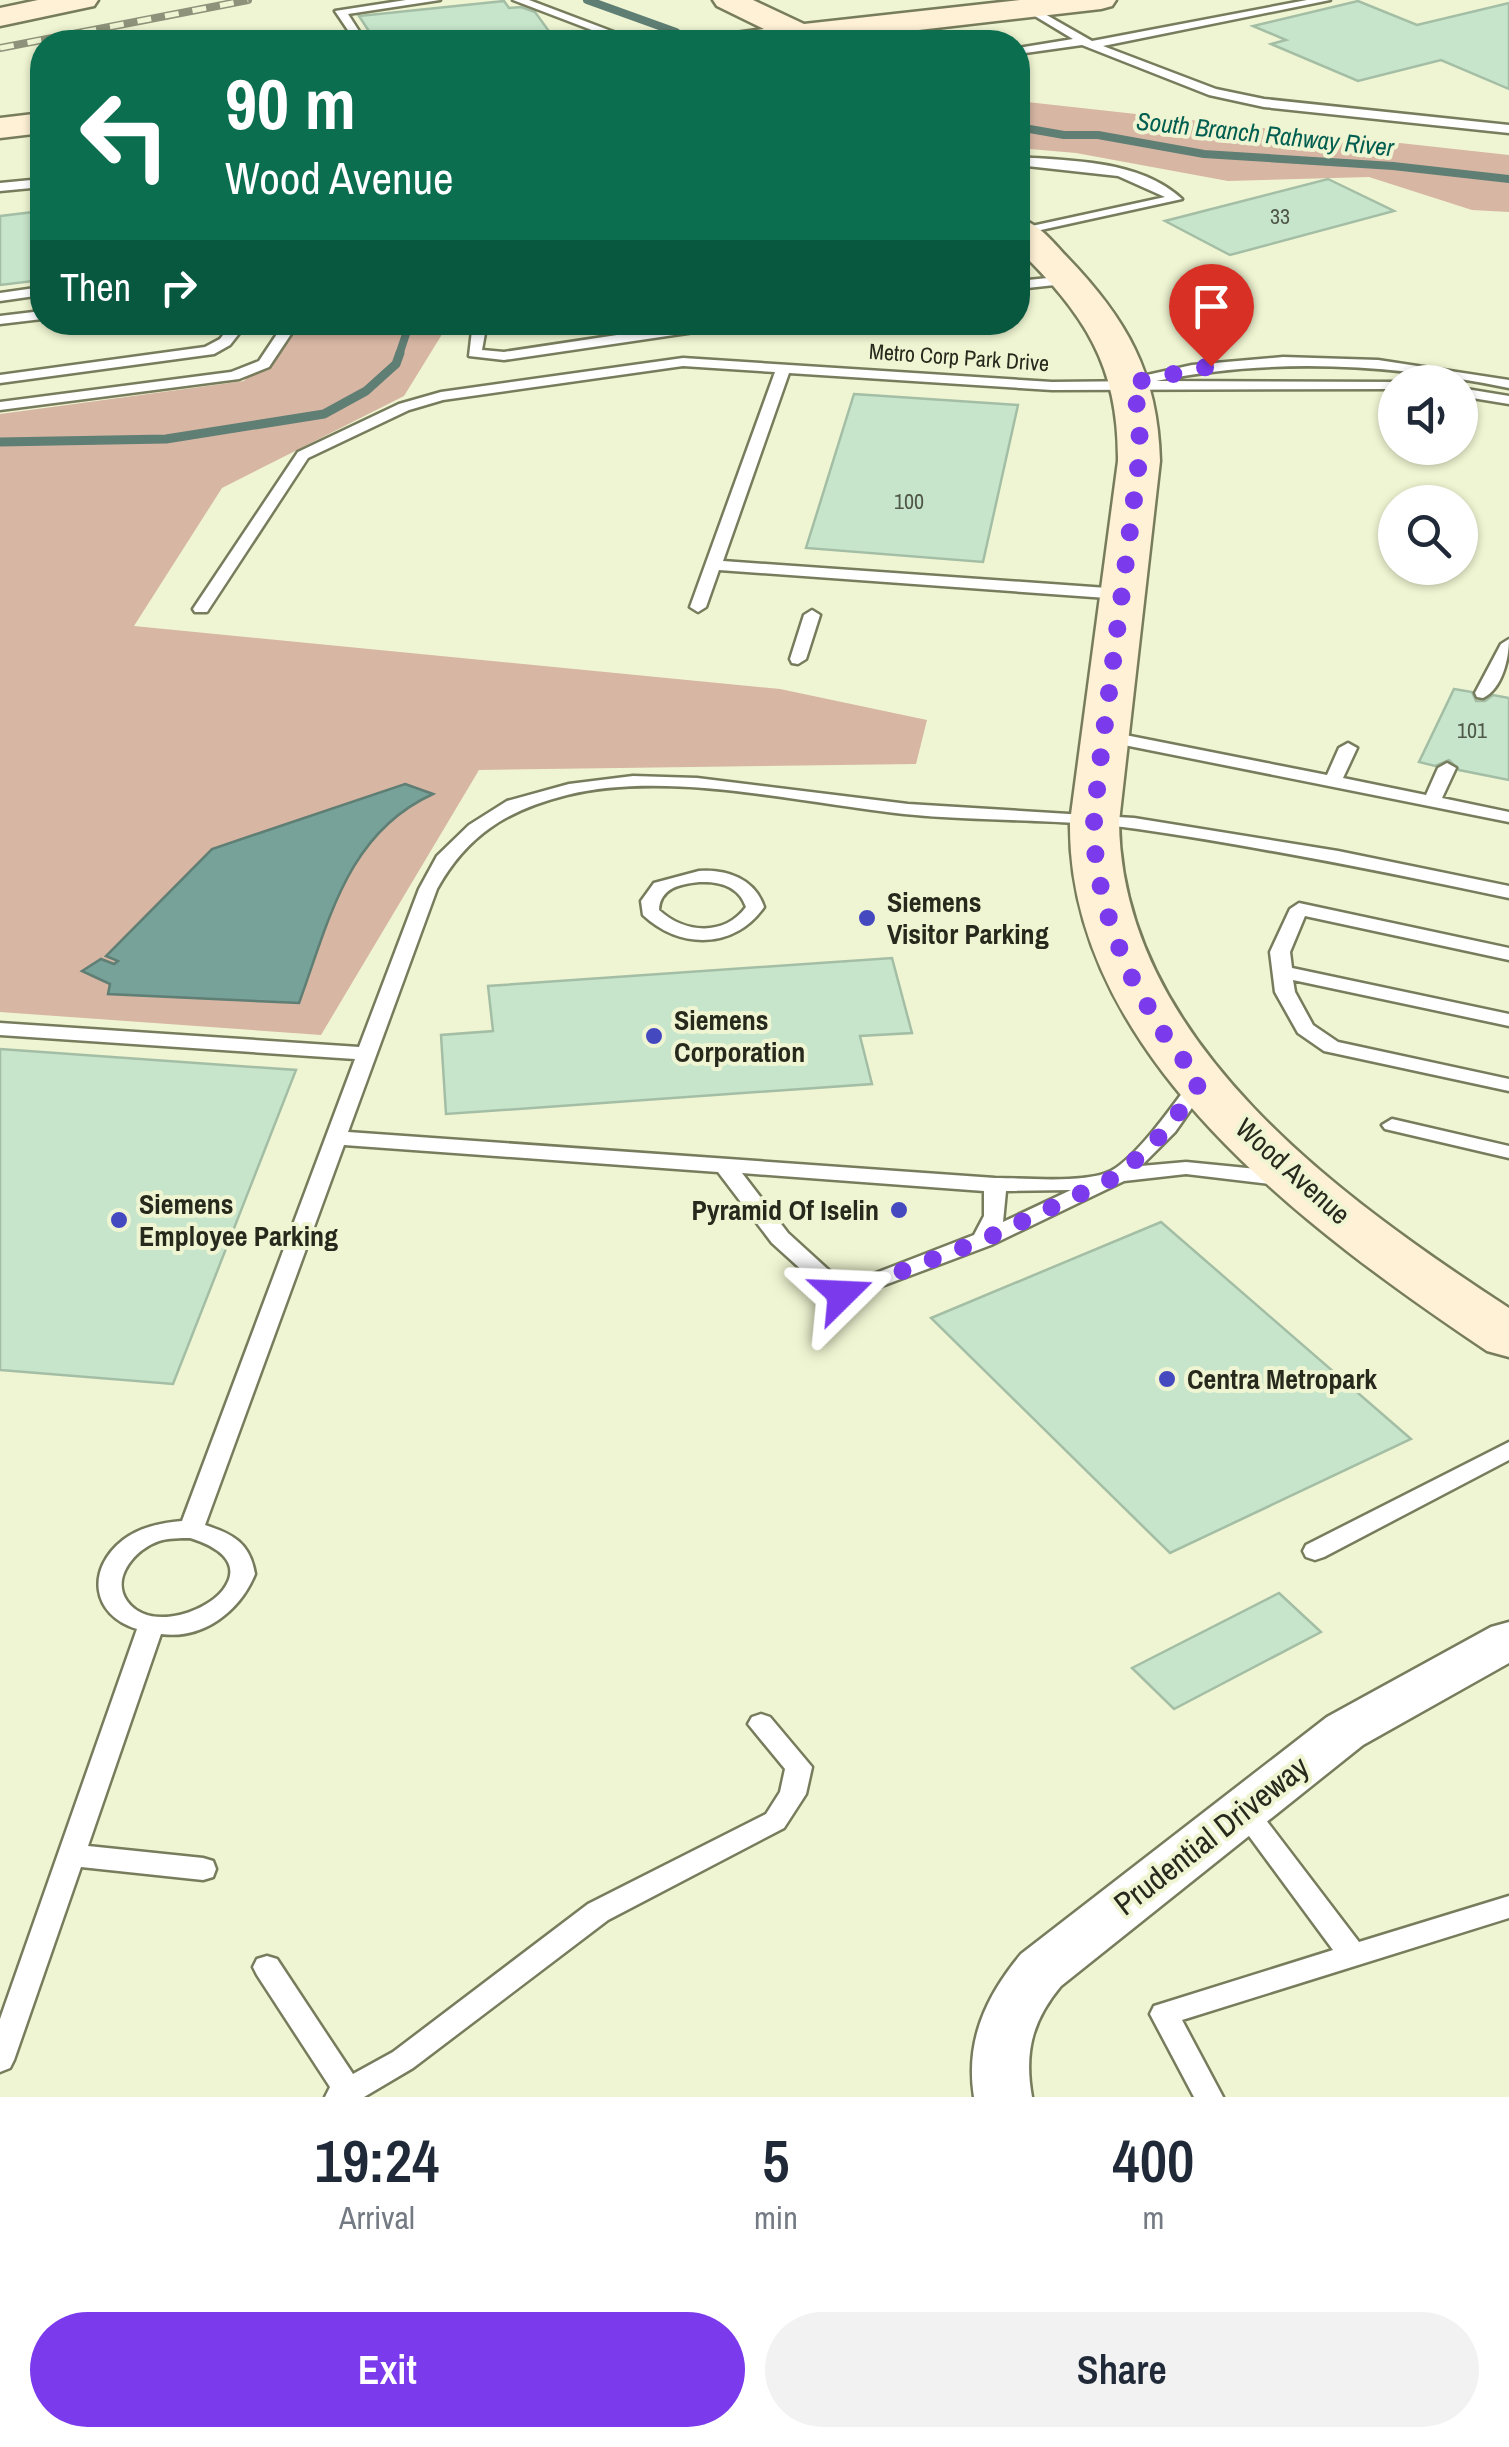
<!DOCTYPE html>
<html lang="en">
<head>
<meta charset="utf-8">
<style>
  :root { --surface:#fff; --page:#f2f2f3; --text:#1f2937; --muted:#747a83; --accent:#7c3aed }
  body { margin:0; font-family:"Archivo Narrow",sans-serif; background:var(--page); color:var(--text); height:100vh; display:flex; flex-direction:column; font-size:38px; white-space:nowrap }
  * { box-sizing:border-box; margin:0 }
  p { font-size:32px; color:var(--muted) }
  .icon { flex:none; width:55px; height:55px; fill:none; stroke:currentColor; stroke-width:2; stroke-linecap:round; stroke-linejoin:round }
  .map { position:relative; height:2097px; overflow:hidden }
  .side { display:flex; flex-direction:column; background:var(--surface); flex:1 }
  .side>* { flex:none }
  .top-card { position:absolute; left:30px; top:30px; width:1000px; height:305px; border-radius:40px; box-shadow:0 2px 8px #0004; background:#0b6e4f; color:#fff; overflow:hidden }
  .controls { position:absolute; left:1378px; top:365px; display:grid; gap:20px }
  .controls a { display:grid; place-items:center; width:100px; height:100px; border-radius:50%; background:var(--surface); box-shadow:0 2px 8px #0004; font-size:50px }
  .pin { position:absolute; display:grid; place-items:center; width:85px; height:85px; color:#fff; margin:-102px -42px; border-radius:50% 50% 50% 0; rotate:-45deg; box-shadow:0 0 10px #0007 }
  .pin .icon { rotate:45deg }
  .me { position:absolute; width:110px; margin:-55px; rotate:69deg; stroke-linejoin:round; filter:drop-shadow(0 0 8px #0008) }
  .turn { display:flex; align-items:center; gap:35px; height:210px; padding:0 30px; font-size:45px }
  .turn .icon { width:130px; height:130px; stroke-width:2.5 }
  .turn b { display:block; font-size:70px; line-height:85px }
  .then { display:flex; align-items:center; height:95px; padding:0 30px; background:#0003; gap:20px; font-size:38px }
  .eta { display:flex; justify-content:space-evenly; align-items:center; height:170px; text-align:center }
  .eta b { font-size:60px; font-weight:600; line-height:70px }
  .action { display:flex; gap:20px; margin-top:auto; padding:20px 30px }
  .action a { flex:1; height:115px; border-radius:60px; background:var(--accent); color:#fff; font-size:40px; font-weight:600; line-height:115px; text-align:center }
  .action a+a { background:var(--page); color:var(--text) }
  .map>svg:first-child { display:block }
  .green { fill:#d7b6a3 }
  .water { fill:#77a299; stroke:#5f7e74; stroke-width:2.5 }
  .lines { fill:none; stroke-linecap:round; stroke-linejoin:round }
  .stream-far1 { stroke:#5f7e74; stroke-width:8 }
  .stream { stroke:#5f7e74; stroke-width:9 }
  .building { fill:#c7e5ca; stroke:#a3bea5; stroke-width:2.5 }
  .lane-casing { stroke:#777c5d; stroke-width:5 }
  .street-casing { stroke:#777c5d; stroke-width:5 }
  .secondary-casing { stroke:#777c5d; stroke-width:5 }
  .lane { fill:#fff; fill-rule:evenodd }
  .street { fill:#fff; fill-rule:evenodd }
  .secondary { fill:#fef1d5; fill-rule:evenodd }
  .rail-casing { stroke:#8e927a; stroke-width:8 }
  .rail { stroke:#eff5d2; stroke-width:5; stroke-dasharray:14; stroke-linecap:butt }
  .route { stroke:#7c3aed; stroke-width:18; stroke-dasharray:0 32.4 }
  .poi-dot { fill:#4549bf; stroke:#eff5d2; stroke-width:4 }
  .labels { text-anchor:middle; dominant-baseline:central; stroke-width:8; stroke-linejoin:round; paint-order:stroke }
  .number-label { font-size:22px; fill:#4f5848 }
  .far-street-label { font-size:22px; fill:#27291c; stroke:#eff5d2 }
  .far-water-label { font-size:25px; font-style:italic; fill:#005e51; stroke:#eff5d2 }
  .poi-label { font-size:28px; font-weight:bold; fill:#27291c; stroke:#eff5d2; text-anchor:start }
  .street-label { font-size:28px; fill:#27291c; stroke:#eff5d2 }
  .near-street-label { font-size:32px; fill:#27291c; stroke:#eff5d2 }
</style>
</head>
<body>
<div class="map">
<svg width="1509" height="2097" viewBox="0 0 1509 2097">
  <rect width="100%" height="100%" fill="#eff5d2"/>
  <!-- green -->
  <path class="green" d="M1018 101 1509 155V212L1472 210 1369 177 1228 181 1076 153 1018 148Z
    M292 323H449L404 396 222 488 134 626 780 689 927 720 916 764 479 770 321 1035 0 1012V414L244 381Z"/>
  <!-- water -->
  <path class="water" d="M405 784 433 794C347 833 329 921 299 1003L108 994 110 984 82 971 101 959 114 964 118 961 106 956 212 849Z"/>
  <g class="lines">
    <!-- stream-far1 -->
    <path class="stream-far1" d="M587 0 676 32
      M1018 127 1064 135H1098L1204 154 1393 166 1509 179
      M399 355 410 322"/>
    <!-- stream -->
    <path class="stream" d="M0 442 166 439 324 414 366 391 396 364 400 353"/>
  </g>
  <!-- building -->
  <path class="building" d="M504 1 509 8 521 7 535 12 551 34 485 42H376L359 16Z
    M1358 1 1417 25 1509 3V89L1441 60 1358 81 1271 44 1286 40 1253 26Z
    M1328 179 1394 211 1230 255 1165 221Z
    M42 211V280L0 285V216Z
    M854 394 1018 405 983 562 806 548Z
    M1454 689 1472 692 1476 701H1485L1493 695 1509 698V780L1459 770 1449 760 1435 766 1419 762Z
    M892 958 912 1033 860 1036 872 1084 446 1114 441 1035 493 1031 488 986Z
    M0 1049 296 1070 173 1384 0 1370Z
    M1161 1222 1411 1439 1170 1553 931 1318Z
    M1279 1593 1321 1632 1174 1709 1132 1668Z"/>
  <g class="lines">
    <!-- lane casing -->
    <g class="lane-casing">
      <path id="lane" d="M406 0H440L348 14 366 42H356L335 11Z
        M513 0H529L619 34 565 42H532L537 39 597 32Z
        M1307 0H1330L1103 46 1216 89 1264 99 1509 125V133L1264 107 1209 95 1082 45 1018 54V48L1073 39 1025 10 1023 8 1029 5 1092 41Z
        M1018 157C1072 161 1140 160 1182 199L1018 235V229L1165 197 1118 176 1018 165Z
        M42 179V187L0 191V183Z
        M1068 276 1073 277V283L1018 289V281Z
        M42 287V295L0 301V293Z
        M42 311V319L0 324V316Z
        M233 322H248L230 345 214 354 0 383V375L205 347 220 339Z
        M285 322H299L269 367 239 379 0 410V402L231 372 259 361Z
        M473 322H487L482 350 504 352 703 322H742L735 326 504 360 469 356Z
        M1283 357 1378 360 1509 380V388C1392 364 1273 357 1156 381L1400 382H1395V389L1052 390 789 373 723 561 1121 589 1129 594 1121 599 719 570 706 607 698 612 690 607 775 372 683 366 443 400 409 410 308 458 207 612H195L193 609 298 452 399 404 441 392 683 358 1052 382 1148 381 1145 378 1147 375 1192 365Z
        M1460 388 1509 396V404L1460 396Z
        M812 610 820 615 806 659 798 664 792 663 790 659 804 615Z
        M1509 639C1509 659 1502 689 1483 698L1477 697 1475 693 1501 644Z
        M1105 731 1327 775 1339 748 1348 743 1357 748 1343 778 1426 795 1438 768 1447 763 1456 768 1442 798 1509 812V822L1099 740 1096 736Z
        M633 776 697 778 908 804 1134 818 1338 851 1509 886V898C1386 872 1262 847 1138 829 1061 818 982 822 904 814 800 803 669 770 567 795 507 810 467 835 437 889L348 1132 995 1178C1025 1178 1085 1184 1111 1171 1137 1157 1175 1103 1193 1078L1200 1076 1210 1082 1175 1132 1141 1166 1186 1162 1286 1172 1297 1179 1286 1186 1186 1174 1124 1181 991 1245 842 1301 834 1299 772 1243 718 1172 344 1145 205 1525C233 1534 250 1543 255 1574 240 1611 203 1640 161 1634L88 1846 203 1858 213 1861 216 1869 213 1877 203 1880 81 1867 14 2060 10 2068 0 2072V2019L137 1629C91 1615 86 1569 123 1540 140 1527 161 1523 182 1521L355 1059 0 1035V1023L359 1047 419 889 437 856 469 825 507 801 569 784ZM742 1173 984 1191V1216L974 1235 845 1285 788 1233ZM1071 1190 1003 1222 1006 1191ZM190 1538C213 1545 245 1561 223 1590 204 1614 148 1631 127 1601 110 1577 137 1548 159 1541 169 1538 180 1538 190 1538Z
        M699 871C727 869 755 879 764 907 735 949 680 950 643 915L641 901 654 883ZM699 882C719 881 739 886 746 907 724 937 684 933 659 910 660 888 680 884 699 882Z
        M1299 903 1509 948V960L1305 916 1290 952 1292 968 1509 1014V1026L1293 980 1295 992 1313 1025 1338 1042 1509 1079V1091L1324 1051 1298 1033 1275 992 1270 952 1290 909Z
        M1392 1119 1509 1146V1158L1385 1129 1382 1125Z
        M1509 1442V1460L1324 1557 1315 1560 1306 1557 1303 1551 1306 1545Z
        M761 1714 770 1717 812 1767 806 1794 784 1828 608 1920 413 2068 364 2097H325L330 2087 257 1975 253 1967 257 1959 267 1956 277 1959 353 2074 393 2052 588 1904 766 1814 780 1792 785 1769 748 1724 752 1717Z
        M1244 1800 1253 1803 1359 1942 1509 1896V1918L1182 2020 1223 2097H1194L1150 2014 1154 2006 1333 1950 1235 1817 1231 1810 1235 1803Z"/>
    </g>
    <!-- street casing -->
    <g class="street-casing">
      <path id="street" d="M1509 1622V1663L1363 1745 1061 1986C1032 2021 1024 2052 1032 2097H974C965 2041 986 1996 1021 1954L1327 1717 1491 1627Z"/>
    </g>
    <!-- secondary casing -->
    <g class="secondary-casing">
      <path id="secondary" d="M38 0H98L94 6 0 26V8Z
        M713 0H753L804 24 1020 0H1116L1112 6 1101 9 815 42H717L721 35 764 29 717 6Z
        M42 113V133L0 138V118Z
        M1018 218C1038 223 1052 241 1066 256 1126 318 1158 373 1160 461L1119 822C1122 1042 1342 1199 1509 1308V1357L1487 1351C1312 1233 1067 1056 1070 822L1118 461C1119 365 1084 314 1018 249Z"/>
    </g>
    <!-- lane -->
    <use href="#lane" class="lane"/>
    <!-- street -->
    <use href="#street" class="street"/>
    <!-- secondary -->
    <use href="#secondary" class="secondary"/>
    <!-- rail casing -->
    <g class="rail-casing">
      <path id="rail" d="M0 48 248 0"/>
    </g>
    <!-- rail -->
    <use href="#rail" class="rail"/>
  </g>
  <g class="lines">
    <!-- route -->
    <path class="route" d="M842 1294 983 1240 1120 1175 1168 1128 1200 1082 1161 1030 1131 976 1112 930 1096 868 1094 820 1099 770 1139 461 1140 416 1131 383 1211 366"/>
  </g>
  <!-- markers -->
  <g class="poi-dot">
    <circle cx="867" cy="918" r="10"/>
    <circle cx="654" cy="1036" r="10"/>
    <circle cx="899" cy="1210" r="10"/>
    <circle cx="119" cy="1220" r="10"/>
    <circle cx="1167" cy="1379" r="10"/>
  </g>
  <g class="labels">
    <!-- number labels -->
    <g class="number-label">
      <text x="1280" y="216">33</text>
      <text x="909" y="501">100</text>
      <text x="1472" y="730">101</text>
    </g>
    <!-- far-street labels -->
    <g class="far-street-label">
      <text transform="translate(959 357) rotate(4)">Metro Corp Park Drive</text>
    </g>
    <!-- far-water labels -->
    <g class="far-water-label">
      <text transform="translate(1265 134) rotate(6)">South Branch Rahway River</text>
    </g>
    <!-- poi labels -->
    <g class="poi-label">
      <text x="887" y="902">Siemens<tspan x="887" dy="32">Visitor Parking</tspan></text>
      <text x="674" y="1020">Siemens<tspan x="674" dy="32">Corporation</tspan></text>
      <text x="139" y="1204">Siemens<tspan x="139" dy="32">Employee Parking</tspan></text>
      <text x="879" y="1210" text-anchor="end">Pyramid Of Iselin</text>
      <text x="1187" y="1379">Centra Metropark</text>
    </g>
    <!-- street labels -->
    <g class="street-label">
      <text transform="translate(1293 1171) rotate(42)">Wood Avenue</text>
    </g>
    <!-- near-street labels -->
    <g class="near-street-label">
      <text transform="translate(1211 1835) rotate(-38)">Prudential Driveway</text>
    </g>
  </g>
</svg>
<div class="controls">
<a><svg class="icon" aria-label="sound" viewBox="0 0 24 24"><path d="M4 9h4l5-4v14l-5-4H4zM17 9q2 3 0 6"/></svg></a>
<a><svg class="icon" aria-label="search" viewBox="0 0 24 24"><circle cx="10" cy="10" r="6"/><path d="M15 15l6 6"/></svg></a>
</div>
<div class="pin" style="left:1211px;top:366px;background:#d93025"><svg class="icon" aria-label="arrive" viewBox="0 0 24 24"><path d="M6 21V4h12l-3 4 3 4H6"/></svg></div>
<svg class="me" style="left:842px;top:1294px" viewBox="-20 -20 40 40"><path d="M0-17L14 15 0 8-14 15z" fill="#7c3aed" stroke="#fff" stroke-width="4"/></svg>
<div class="top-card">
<div class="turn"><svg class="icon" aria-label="left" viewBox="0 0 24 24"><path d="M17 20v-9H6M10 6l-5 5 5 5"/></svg><div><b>90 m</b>Wood Avenue</div></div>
<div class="then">Then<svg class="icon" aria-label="right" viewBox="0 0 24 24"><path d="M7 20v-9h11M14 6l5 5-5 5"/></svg></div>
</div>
</div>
<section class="side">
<div class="eta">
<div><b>19:24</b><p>Arrival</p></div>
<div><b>5</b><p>min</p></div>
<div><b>400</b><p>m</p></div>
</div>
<div class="action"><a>Exit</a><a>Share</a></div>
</section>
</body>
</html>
